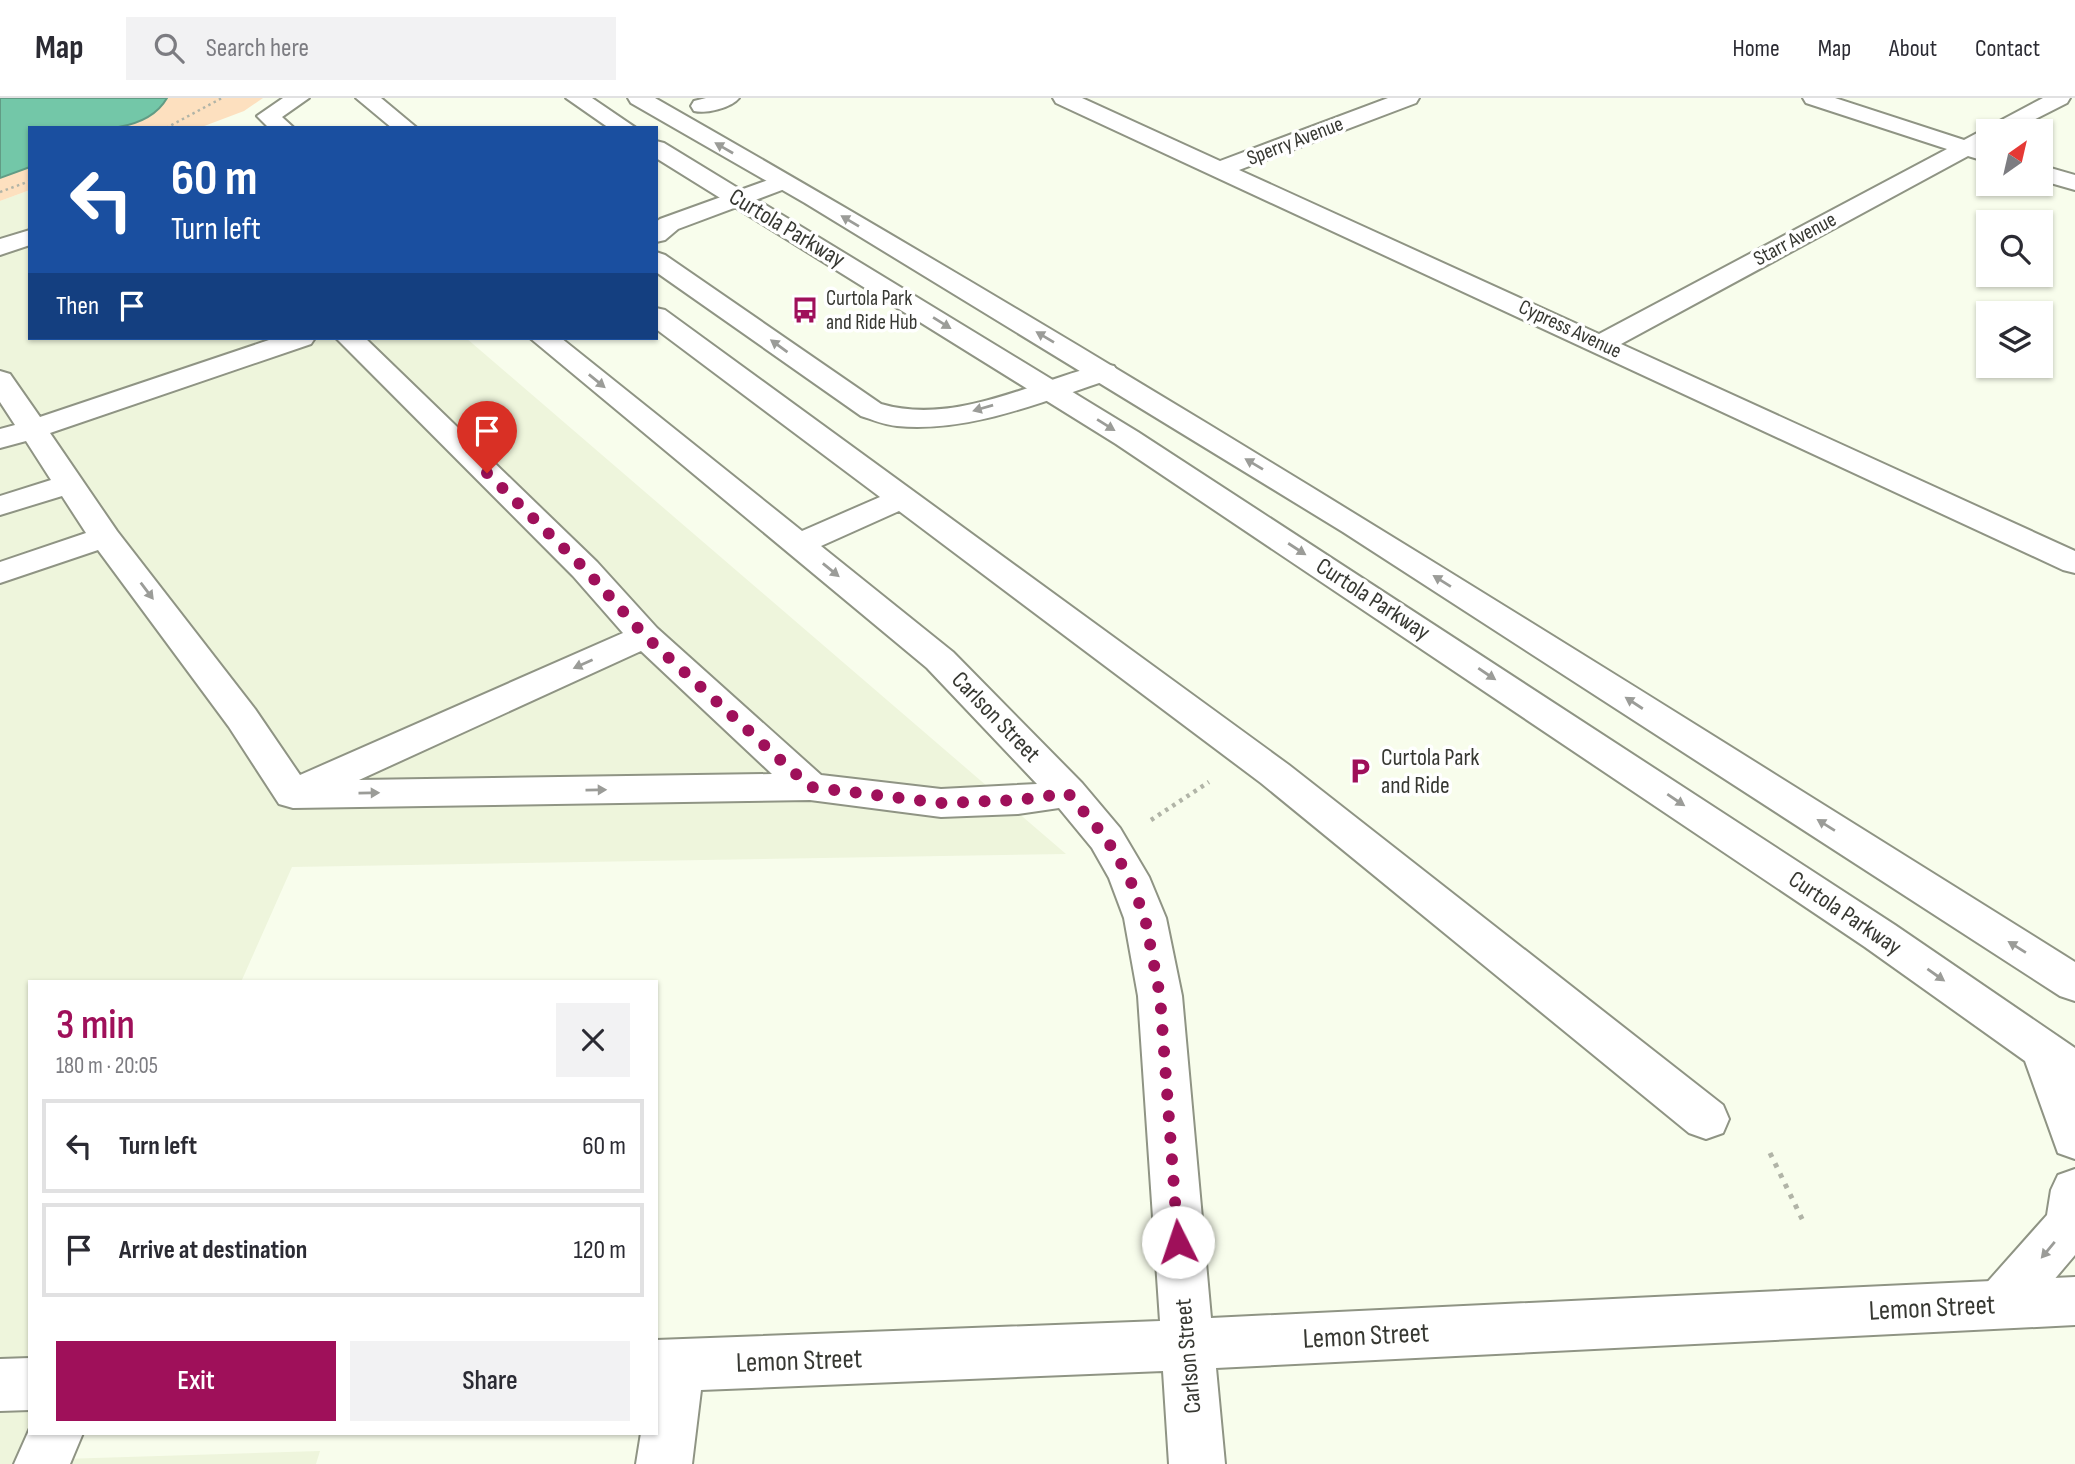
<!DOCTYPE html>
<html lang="en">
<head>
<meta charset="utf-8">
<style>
  :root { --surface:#fff; --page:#f2f2f3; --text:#2b2b33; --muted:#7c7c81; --line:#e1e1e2; --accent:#9f105a }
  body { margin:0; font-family:"Sofia Sans Condensed",sans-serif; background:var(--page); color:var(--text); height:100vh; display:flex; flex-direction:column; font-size:26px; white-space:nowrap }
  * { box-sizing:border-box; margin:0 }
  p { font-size:23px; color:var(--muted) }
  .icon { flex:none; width:38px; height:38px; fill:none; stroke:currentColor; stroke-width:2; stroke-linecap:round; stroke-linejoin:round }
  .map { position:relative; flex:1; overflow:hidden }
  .drawer { position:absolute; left:28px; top:882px; width:630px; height:455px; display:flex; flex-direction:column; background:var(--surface); border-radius:0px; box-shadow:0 2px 5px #0004 }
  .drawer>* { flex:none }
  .hud { position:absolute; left:28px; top:28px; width:630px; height:214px; border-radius:0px; box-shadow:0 2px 5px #0004; background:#1a4fa0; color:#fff; overflow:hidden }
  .needle { width:46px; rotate:34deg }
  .fabs { position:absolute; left:1976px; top:21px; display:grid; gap:14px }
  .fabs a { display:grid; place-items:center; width:77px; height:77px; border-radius:0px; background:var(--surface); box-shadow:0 2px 5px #0004; font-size:35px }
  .pin { position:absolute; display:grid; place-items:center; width:60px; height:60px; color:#fff; margin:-72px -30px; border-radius:50% 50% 50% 0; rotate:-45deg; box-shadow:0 0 7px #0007 }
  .pin .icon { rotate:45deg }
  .me { position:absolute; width:77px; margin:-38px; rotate:356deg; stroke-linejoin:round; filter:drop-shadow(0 0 5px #0008) }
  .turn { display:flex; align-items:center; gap:24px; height:147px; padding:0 28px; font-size:32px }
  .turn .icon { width:91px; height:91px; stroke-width:2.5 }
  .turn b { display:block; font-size:49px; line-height:60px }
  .then { display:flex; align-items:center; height:66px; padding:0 28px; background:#0003; gap:14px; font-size:26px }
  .round { display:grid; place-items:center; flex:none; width:74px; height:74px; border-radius:0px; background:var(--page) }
  .headline { display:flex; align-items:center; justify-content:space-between; height:119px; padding:0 28px }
  h1 { font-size:42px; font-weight:600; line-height:52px; color:var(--accent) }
  .action { display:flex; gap:14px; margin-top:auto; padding:14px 28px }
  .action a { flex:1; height:80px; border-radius:0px; background:var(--accent); color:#fff; font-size:28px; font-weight:600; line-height:80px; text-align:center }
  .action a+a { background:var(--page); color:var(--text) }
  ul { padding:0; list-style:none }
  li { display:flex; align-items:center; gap:21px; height:94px; margin:0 14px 10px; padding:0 14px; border:4px solid var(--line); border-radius:0px }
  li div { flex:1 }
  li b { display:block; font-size:26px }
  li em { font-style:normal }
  header { display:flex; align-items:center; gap:42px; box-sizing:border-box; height:98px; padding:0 35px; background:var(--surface); border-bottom:2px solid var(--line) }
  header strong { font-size:33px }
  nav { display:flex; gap:38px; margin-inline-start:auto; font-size:24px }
  .search { width:490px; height:63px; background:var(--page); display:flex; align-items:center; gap:18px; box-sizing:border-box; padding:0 24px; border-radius:0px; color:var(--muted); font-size:26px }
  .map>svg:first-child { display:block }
  .built { fill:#eef5dc }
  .green { fill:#fde0bf }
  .water { fill:#73c7a8; stroke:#619c85; stroke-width:2 }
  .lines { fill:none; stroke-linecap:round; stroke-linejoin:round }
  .minor-casing { stroke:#8f9484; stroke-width:4 }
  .major-casing { stroke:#8f9484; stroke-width:4 }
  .path-far2 { stroke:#b1b4a7; stroke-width:2.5; stroke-dasharray:2.5 3.5; stroke-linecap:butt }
  .path-far1 { stroke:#b1b4a7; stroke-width:4.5; stroke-dasharray:3.5 5; stroke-linecap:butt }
  .path { stroke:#b1b4a7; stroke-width:5; stroke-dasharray:4.5 7; stroke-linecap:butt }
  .minor { fill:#fff; fill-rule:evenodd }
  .major { fill:#fff; fill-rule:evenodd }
  .oneway { fill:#9b9c98 }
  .route { stroke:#9f105a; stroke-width:12; stroke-dasharray:0 21.6 }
  .labels { text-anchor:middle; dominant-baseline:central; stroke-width:7; stroke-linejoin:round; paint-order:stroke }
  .far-street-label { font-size:21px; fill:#373832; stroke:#fff }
  .far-poi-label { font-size:21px; fill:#373832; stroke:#fff; text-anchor:start }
  .street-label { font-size:24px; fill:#373832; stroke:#fff }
  .poi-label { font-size:24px; fill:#373832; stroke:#fff; text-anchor:start }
  .near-street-label { font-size:28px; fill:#373832; stroke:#fff }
</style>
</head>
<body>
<header>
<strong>Map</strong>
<div class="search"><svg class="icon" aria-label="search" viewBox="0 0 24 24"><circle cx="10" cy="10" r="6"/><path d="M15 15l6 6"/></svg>Search here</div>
<nav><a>Home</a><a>Map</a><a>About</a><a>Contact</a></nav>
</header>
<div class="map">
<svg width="2075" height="1366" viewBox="0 0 2075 1366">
  <rect width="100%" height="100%" fill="#f8fdec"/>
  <!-- built -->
  <path class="built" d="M30 92V240H466L1066 756 292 769 241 884H30V1362L320 1353 316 1366H0V103Z"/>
  <!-- green -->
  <path class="green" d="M0 0H263L244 13 199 30H30V92L0 103Z"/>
  <!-- water -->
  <path class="water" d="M0 0H167C143 42 72 30 30 30V69L0 80Z"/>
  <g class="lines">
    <!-- minor casing -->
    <g class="minor-casing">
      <path id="minor" d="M283 0H309L282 19 294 30H269L257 18Z
        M356 0H381L417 30H392Z
        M706 0H739C731 10 706 16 694 13L691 8 694 3Z
        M1053 0H1082L1220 63 1388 0H1419L1416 5 1239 72 1599 236 1947 51 1806 5 1803 0H1835L1964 42 2043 0H2070L2067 5 2012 33H1988L1986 59 1978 61 1968 58 1621 246 2075 453V475L2063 472 1056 5Z
        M2040 67 2075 77V92L2040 82Z
        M782 77 790 79 794 84 790 89 678 131 665 142 656 144V124L660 121Z
        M30 132V147L0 157V141Z
        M656 154 665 157 881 306C955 328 1034 283 1104 266L1114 268 1118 274 1114 280C1046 302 971 335 897 328 885 327 873 322 861 318L656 174Z
        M656 210 665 212 1289 667 1723 1007 1729 1021 1723 1035 1706 1041 1689 1035 1261 685 899 413 821 448 953 554 1082 685 1120 730 1149 779 1166 820 1182 898 1211 1220 2075 1179V1227L1216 1270 1225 1366H1169L1163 1273 701 1292 692 1366H636L641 1335H656V1242L1160 1223 1138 898 1124 820 1109 780 1092 750 1059 710 1018 716 941 719 810 702 293 710 279 706 229 629 98 452 0 485V464L86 435 62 398 0 417V398L51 382 26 343 0 350V331L15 327 0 304V273L10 276 40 319 275 240H315L311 246 50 335 117 433 255 611 300 677 623 535 573 478 336 240H365L597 464 657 530 821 677 941 691 1037 686 927 570 530 240H561L802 433 880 399 656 231ZM641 553 772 676 359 682Z
        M30 1260V1312L0 1313V1261Z
        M30 1330V1335H83L70 1366H14Z"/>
    </g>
    <!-- major casing -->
    <g class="major-casing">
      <path id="major" d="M566 0H592L636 30H609Z
        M628 0H655C1136 274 1605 570 2075 864V903L2060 898 1343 434 805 105 631 5Z
        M656 43 664 45 1138 334 1895 827 2075 950V1061L2058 1055 2025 963 1865 849 1116 346 656 60Z
        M2075 1071V1157L2019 1223 2001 1230 1983 1223 1975 1206 1983 1189 2047 1117 2051 1092 2058 1077Z"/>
    </g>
    <!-- path-far2 -->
    <path class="path-far2" d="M166 30 222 0
      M0 94 30 83"/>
    <!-- path-far1 -->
    <path class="path-far1" d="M1151 722 1209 684"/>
    <!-- path -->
    <path class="path" d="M1770 1055 1805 1127"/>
    <!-- minor -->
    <use href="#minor" class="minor"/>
    <!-- major -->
    <use href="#major" class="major"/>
  </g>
  <!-- one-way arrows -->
  <defs><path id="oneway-solid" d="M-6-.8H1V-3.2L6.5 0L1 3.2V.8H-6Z" transform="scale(1.75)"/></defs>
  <g class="oneway">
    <use href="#oneway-solid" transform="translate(724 50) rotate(-150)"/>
    <use href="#oneway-solid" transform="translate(850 123) rotate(-149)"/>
    <use href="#oneway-solid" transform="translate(942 225) rotate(32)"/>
    <use href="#oneway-solid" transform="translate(1045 239) rotate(-149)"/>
    <use href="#oneway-solid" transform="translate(779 248) rotate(-144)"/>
    <use href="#oneway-solid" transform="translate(597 283) rotate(39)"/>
    <use href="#oneway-solid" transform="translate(983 310) rotate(164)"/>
    <use href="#oneway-solid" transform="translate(1106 327) rotate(32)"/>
    <use href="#oneway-solid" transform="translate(1254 366) rotate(-149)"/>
    <use href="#oneway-solid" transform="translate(1297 451) rotate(33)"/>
    <use href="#oneway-solid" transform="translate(831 472) rotate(39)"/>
    <use href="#oneway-solid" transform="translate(1442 483) rotate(-148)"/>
    <use href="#oneway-solid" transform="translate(147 493) rotate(53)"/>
    <use href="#oneway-solid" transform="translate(583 566) rotate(156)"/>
    <use href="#oneway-solid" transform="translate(1487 576) rotate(34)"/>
    <use href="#oneway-solid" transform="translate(1634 605) rotate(-147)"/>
    <use href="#oneway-solid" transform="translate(596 692) rotate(-1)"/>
    <use href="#oneway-solid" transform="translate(369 695) rotate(-1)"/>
    <use href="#oneway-solid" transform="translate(1676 702) rotate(34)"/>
    <use href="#oneway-solid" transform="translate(1826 727) rotate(-148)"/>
    <use href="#oneway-solid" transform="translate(2017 849) rotate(-148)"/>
    <use href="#oneway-solid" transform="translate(1936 877) rotate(35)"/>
    <use href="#oneway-solid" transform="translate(2048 1152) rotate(130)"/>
  </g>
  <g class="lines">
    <!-- route -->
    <path class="route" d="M487 375 585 471 645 538 810 689 941 705 1018 702 1068 695 1106 740 1129 779 1145 820 1160 898 1178 1144"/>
  </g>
  <!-- icons -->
  <defs>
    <g id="bus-bare" transform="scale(2.1)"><path d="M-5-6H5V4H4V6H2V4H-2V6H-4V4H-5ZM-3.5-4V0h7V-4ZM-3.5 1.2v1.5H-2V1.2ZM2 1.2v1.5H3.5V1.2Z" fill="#9f105a" stroke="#fff" stroke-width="2.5" paint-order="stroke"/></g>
    <g id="parking-bare" transform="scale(2.1)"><path d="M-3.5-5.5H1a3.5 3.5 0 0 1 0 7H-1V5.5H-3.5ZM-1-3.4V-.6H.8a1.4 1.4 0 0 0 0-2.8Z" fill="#9f105a" stroke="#fff" stroke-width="2.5" paint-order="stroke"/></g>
  </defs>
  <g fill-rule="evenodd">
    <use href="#bus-bare" x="805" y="212"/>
    <use href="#parking-bare" x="1360" y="673"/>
  </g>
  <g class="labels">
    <!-- far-street labels -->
    <g class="far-street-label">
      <text transform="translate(1295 43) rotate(-21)">Sperry Avenue</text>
      <text transform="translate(1795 141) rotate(-28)">Starr Avenue</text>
      <text transform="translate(1570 231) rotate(25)">Cypress Avenue</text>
    </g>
    <!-- far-poi labels -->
    <g class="far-poi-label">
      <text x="826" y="200">Curtola Park<tspan x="826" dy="24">and Ride Hub</tspan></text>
    </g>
    <!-- street labels -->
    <g class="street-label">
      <text transform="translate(787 130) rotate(31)">Curtola Parkway</text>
      <text transform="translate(1373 501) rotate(33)">Curtola Parkway</text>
      <text transform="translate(996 619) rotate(46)">Carlson Street</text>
      <text transform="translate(1845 815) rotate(34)">Curtola Parkway</text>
      <text transform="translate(1188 1258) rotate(-95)">Carlson Street</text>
    </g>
    <!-- poi labels -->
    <g class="poi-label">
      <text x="1381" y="659">Curtola Park<tspan x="1381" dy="28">and Ride</tspan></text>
    </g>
    <!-- near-street labels -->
    <g class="near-street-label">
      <text transform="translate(1932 1210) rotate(-3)">Lemon Street</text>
      <text transform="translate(1366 1238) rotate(-3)">Lemon Street</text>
      <text transform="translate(799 1263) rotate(-2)">Lemon Street</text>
    </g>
  </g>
</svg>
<div class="fabs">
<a><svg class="needle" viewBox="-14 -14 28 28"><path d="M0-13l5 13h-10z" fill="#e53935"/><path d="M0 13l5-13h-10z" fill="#7c7c81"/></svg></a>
<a><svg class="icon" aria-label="search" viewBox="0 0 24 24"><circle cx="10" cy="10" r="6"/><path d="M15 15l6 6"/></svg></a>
<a><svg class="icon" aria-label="layers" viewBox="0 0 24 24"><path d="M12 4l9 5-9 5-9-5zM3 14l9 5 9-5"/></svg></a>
</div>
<div class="pin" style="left:487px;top:375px;background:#d93025"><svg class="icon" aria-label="arrive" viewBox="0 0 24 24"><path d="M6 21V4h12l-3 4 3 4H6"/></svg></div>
<svg class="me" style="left:1178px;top:1144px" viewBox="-20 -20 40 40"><circle r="19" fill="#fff"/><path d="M0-13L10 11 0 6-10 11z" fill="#9f105a"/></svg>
<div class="hud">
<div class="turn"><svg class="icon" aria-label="left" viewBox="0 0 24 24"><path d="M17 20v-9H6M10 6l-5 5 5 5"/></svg><div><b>60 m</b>Turn left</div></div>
<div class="then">Then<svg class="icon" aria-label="arrive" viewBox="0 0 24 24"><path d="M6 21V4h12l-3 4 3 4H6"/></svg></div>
</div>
<section class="drawer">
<div class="headline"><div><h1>3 min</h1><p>180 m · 20:05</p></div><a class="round"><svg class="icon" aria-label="close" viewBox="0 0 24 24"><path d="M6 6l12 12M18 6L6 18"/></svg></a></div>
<ul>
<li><svg class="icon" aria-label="left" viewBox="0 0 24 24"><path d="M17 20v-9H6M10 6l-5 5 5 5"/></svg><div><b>Turn left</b></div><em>60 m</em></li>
<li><svg class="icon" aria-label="arrive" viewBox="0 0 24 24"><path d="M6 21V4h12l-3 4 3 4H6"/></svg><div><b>Arrive at destination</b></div><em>120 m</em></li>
</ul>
<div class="action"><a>Exit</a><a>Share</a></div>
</section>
</div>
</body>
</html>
